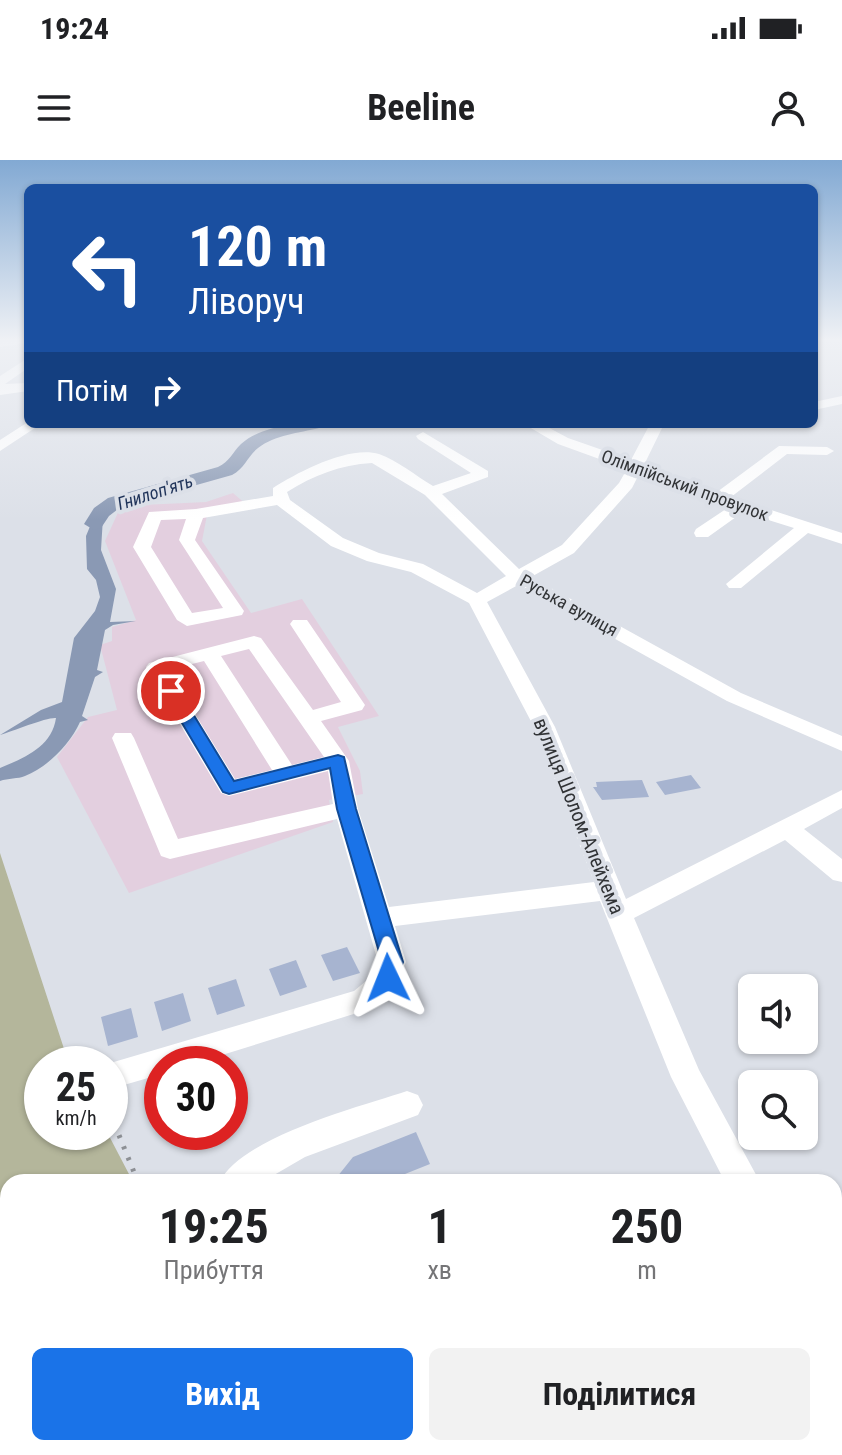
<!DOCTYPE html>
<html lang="uk">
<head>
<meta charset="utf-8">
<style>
  :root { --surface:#fff; --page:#f2f2f2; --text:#202124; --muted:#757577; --accent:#1a73e8 }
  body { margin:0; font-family:"Roboto Condensed",sans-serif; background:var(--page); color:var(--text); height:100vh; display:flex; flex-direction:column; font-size:30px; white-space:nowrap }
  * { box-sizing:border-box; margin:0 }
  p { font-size:26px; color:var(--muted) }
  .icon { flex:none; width:44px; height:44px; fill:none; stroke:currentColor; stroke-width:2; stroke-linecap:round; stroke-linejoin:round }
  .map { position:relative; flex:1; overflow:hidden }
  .details { position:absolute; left:0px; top:1014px; width:842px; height:282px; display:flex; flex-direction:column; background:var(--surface); border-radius:24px 24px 0 0; box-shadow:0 2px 6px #0004 }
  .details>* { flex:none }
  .top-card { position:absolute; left:24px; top:24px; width:794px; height:244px; border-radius:12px; box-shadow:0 2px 6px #0004; background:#1a4fa0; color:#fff; overflow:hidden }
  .buttons { position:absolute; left:738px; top:814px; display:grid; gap:16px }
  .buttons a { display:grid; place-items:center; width:80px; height:80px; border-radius:12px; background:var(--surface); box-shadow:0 2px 6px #0004; font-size:40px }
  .speed { position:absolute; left:24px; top:886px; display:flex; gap:16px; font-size:40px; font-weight:700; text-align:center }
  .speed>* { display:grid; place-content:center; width:104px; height:104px; border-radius:50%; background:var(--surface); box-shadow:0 2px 6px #0004; line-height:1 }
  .speed small { font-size:20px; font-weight:400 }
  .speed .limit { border:12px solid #d22; background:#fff; color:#111 }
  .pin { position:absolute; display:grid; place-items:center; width:68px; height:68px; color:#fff; margin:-34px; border:4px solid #fff; border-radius:50%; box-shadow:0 2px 8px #0007 }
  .me { position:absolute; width:88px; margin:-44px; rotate:358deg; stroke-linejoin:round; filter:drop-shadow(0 0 6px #0008) }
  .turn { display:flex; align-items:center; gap:28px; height:168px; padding:0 32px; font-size:36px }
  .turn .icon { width:104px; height:104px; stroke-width:2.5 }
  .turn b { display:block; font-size:56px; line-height:68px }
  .then { display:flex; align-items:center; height:76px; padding:0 32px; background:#0003; gap:16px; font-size:30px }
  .eta { display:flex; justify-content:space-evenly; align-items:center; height:136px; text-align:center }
  .eta b { font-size:48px; font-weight:700; line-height:56px }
  .primary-button { display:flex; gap:16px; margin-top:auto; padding:16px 32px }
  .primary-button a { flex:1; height:92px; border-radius:12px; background:var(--accent); color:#fff; font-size:32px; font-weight:700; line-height:92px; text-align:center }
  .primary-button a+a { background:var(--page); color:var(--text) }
  .status { display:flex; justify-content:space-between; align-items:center; height:56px; padding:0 40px; background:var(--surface); direction:ltr }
  .status svg { height:22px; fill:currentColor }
  header { display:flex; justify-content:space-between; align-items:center; height:104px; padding:0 32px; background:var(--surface); font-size:36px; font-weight:700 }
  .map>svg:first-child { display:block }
  .built { fill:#d0d7e7 }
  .industrial { fill:#e3cfdf }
  .green { fill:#b4b69b }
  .water { fill:#8a99b4 }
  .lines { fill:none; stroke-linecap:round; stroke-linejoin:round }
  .river { fill:#8a99b4; fill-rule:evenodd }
  .building { fill:#a7b4d0 }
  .path { stroke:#8d9095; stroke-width:5; stroke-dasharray:3 9; stroke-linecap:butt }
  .minor { fill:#fff; fill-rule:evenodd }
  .route { fill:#1a73e8; stroke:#114b97; stroke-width:2 }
  .labels { text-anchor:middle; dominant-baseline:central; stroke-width:8; stroke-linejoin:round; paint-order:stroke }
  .far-street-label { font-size:18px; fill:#313336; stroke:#dce0e8 }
  .far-water-label { font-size:18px; font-style:italic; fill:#1f3359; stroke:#dce0e8 }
  .street-label { font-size:20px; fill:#313336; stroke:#dce0e8 }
</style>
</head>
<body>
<div class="status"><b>19:24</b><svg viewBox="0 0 49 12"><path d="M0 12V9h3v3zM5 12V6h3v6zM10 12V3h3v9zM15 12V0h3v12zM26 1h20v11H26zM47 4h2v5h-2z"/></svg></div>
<header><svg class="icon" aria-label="menu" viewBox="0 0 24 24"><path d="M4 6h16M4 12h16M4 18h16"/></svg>Beeline<svg class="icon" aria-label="person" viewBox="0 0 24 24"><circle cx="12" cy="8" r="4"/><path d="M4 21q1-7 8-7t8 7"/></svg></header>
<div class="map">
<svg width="842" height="1295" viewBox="0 0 842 1295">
  <rect width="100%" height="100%" fill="#dce0e8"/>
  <!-- built -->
  <path class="built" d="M31 1288H211L212 1295H24Z"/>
  <!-- industrial -->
  <path class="industrial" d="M233 333 248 346 207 355 202 381 251 453 302 439 379 556 338 567 360 611 363 634 329 640 333 662 129 733 57 597 88 557 117 550 100 485 112 481V467L136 460 105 381 121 346 206 342Z
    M0 1123 8 1130V1234L0 1242Z"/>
  <!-- green -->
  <path class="green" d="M0 693 69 904H42V972H107L130 1016 129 1022H8V1108L0 1106Z"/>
  <!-- water -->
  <path class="water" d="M123 339 103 357 101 390 116 429 110 462 136 461 113 465 105 470 97 510 103 512 95 517 82 556 88 560 80 562C70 584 48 607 25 616 18 619 8 618 0 621V608C24 598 52 587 56 558 47 557 13 571 0 575L41 550 62 542 74 478 95 451 100 437 96 420 87 409 86 376 96 352Z"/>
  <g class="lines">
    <!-- river -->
    <path class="river" d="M290 264H322L319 268C299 273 275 275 258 288 247 297 245 308 232 315L122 346 109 356 101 368 94 370 84 364 94 348 108 338 218 307C230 301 232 293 241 284 254 272 273 268 290 264Z"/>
  </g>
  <!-- building -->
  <path class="building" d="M691 615 701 628 665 635 656 622Z
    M642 620 649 637 602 640 593 627H597L596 622Z
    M347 787 360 813 333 821 321 795Z
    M296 800 307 827 280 836 269 809Z
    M236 819 245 846 217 855 208 828Z
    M183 833 191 861 162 871 154 842Z
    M131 848 138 877 108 886 101 857Z
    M416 972 430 1004 385 1022H333L353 997Z
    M92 1288H136L144 1295H86Z"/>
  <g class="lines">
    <!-- path -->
    <path class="path" d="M110 953 138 1022
      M461 1288 469 1295"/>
    <!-- minor -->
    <path class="minor" d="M0 179H28V183L0 187Z
      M28 198V208L5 224 28 223V231L0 235V216Z
      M842 236V244L814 250V242Z
      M28 262 41 264 0 291V280Z
      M524 264H542L568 278 631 300 650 264H664L644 305 717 332 779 286 827 287 834 291 827 295 787 294 731 337 842 373V384L808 373 741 428H729L726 424 794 368 743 352 708 377H696L694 373 696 369 729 347 638 316 632 328 574 393 531 417 741 533 842 576V591L727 541 518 425 487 442 555 567 626 739 842 630V648L804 669 842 699V722L833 720 785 680 634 758 699 910 760 1022H725L671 917 600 741 395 766 406 802 392 832 373 848 193 904H162V914L110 929V904H107L354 831 372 816 378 802 337 659 170 699 161 696 112 578 115 573H131L134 578 178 679 333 644 328 611 229 636 221 633 146 507 149 503 254 476 261 478 313 550 341 542 290 464 293 460H307L365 545 362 550 321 561 349 601 358 649 389 747 594 722 534 567 469 443 411 412 367 401 331 386 277 345 203 358 195 380 244 451 242 455 187 466 177 460 133 387 149 352 196 349 273 336V328C298 312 349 285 379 294 397 300 416 316 433 326L471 313 418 279 416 276 423 272 488 311V317L442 334 519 409 562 385 619 323 627 309 558 284ZM372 303 425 335 506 416 477 433 423 404 379 393 343 378 290 340 287 332C314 315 340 305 372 303ZM186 359 179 380 223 448 192 453 151 387 161 360ZM249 489 324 597 292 605 221 496ZM204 501 272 610 235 619 168 510Z
      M407 931 418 935 423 945 418 955 305 997 262 1022H220C239 978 362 946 407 931Z
      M842 1059V1128L834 1125V1062Z
      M834 1243 842 1246V1295H827L824 1288H834Z
      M8 1245V1288H15L0 1294V1248Z
      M304 1288H352L354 1295H307Z
      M389 1288H432L429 1295H387Z"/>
  </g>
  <!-- sky -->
  <linearGradient id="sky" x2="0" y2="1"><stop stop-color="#82a9d3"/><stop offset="0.5" stop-color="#eff1f5"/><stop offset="1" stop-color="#eff1f5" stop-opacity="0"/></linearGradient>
  <rect width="842" height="360" fill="url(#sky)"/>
  <!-- route -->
  <path class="route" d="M171 526 179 531 234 621 338 595 344 597 356 649 403 802 395 824 388 827 380 824 377 818 382 802 337 649 330 608 229 634 223 632 163 531Z"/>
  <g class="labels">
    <!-- far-street labels -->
    <g class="far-street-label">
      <text transform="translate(685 325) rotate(20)">Олімпійський провулок</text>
      <text transform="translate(569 445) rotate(29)">Руська вулиця</text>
    </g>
    <!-- far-water labels -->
    <g class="far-water-label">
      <text transform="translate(155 332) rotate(-18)">Гнилоп'ять</text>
    </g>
    <!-- street labels -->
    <g class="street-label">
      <text transform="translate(579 656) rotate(68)">вулиця Шолом-Алейхема</text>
    </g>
  </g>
</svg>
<div class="buttons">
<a><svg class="icon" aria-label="sound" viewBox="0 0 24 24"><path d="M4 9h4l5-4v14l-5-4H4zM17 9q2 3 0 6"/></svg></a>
<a><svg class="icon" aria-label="search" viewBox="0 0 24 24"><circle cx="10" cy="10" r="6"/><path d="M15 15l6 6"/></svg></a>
</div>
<div class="speed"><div>25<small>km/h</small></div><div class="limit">30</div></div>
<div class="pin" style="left:171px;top:531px;background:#d93025"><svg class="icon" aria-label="arrive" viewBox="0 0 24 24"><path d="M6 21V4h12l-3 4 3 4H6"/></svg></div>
<svg class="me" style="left:388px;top:818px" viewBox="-20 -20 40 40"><path d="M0-17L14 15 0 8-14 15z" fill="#1a73e8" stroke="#fff" stroke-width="4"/></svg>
<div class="top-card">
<div class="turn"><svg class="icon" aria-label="left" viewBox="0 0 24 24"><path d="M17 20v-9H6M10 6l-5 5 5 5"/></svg><div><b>120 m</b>Ліворуч</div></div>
<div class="then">Потім<svg class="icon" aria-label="right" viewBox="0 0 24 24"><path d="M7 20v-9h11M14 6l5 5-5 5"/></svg></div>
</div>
<section class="details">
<div class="eta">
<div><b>19:25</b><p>Прибуття</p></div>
<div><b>1</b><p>хв</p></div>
<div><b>250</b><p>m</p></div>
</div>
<div class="primary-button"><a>Вихід</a><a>Поділитися</a></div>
</section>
</div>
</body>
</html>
